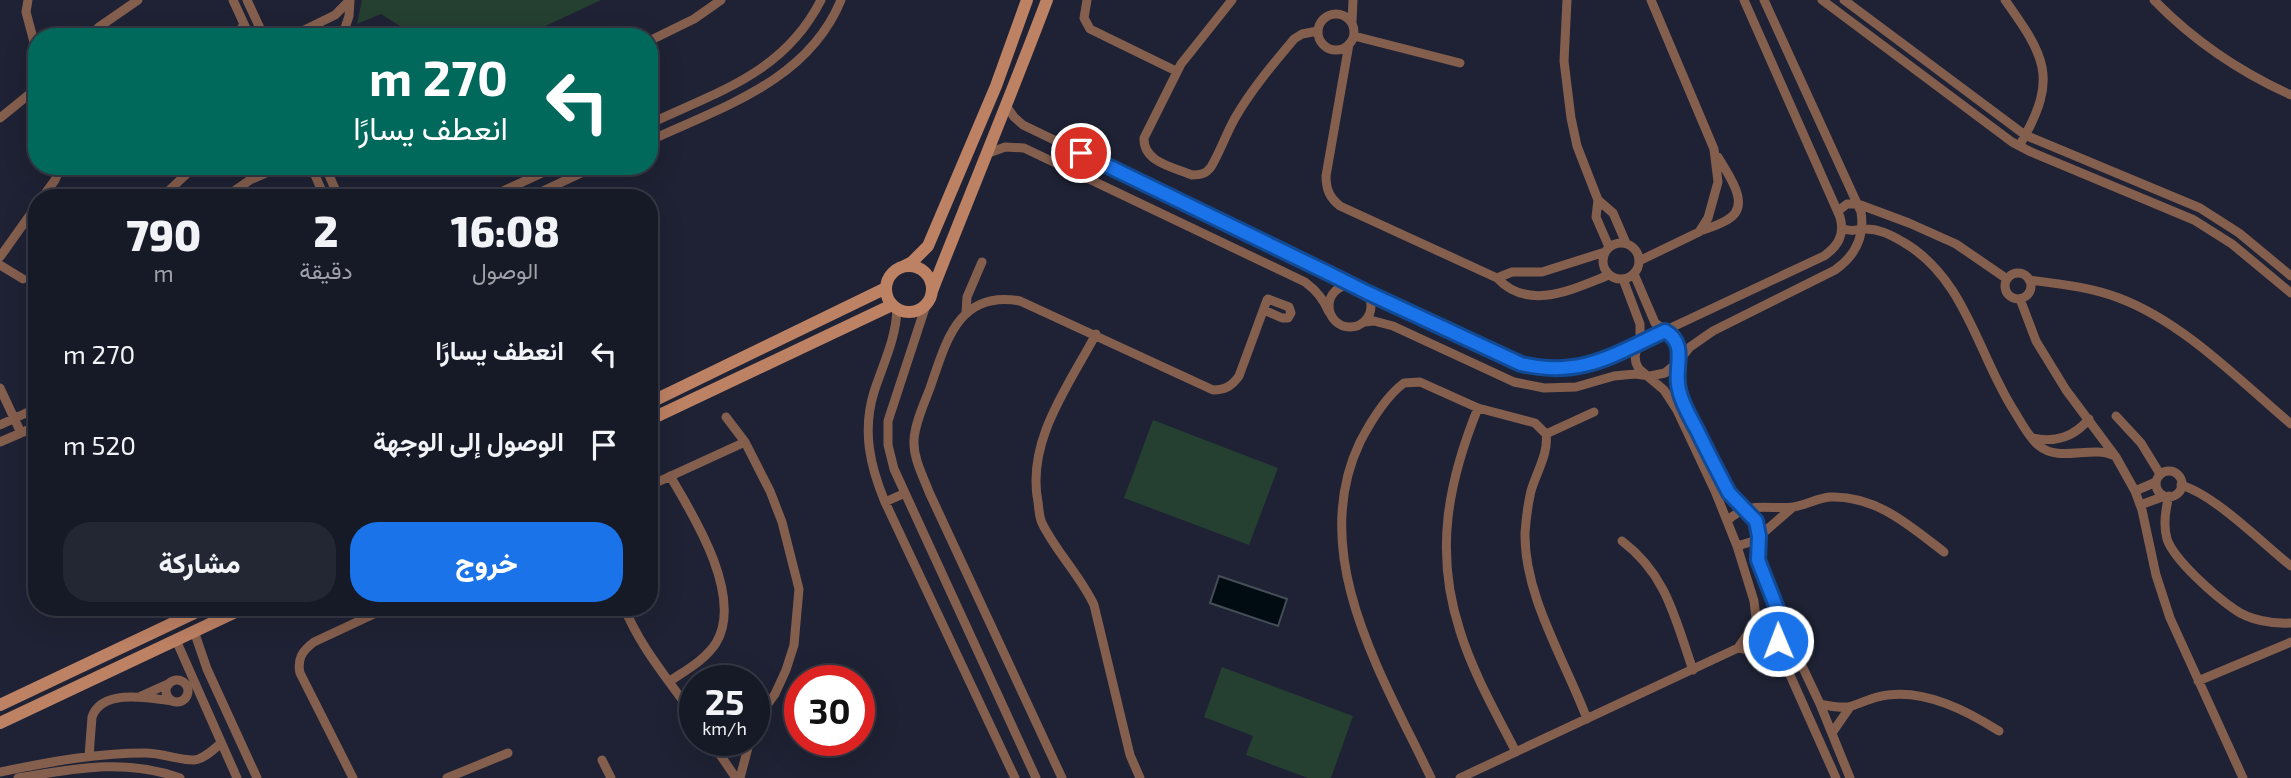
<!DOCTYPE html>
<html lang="ar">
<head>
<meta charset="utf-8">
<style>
  :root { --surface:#161a27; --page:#232733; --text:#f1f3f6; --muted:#9ea1a7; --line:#353844; --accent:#1a73e8 }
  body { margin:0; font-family:"Exo 2",Vazirmatn,sans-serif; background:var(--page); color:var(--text); direction:rtl; height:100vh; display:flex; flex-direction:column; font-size:26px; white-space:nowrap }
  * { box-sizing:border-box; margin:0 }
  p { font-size:23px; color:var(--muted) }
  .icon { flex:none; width:38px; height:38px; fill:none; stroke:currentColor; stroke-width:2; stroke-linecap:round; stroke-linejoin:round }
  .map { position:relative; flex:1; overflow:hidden; direction:ltr }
  .drawer { position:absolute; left:28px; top:189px; width:630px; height:427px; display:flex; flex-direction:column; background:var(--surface); border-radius:28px; box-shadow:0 7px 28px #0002,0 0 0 2px var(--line); direction:rtl }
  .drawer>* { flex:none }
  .guide { position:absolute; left:28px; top:28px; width:630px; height:147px; border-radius:28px; box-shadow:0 7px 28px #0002,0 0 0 2px var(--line); direction:rtl; background:#00695c; color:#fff; overflow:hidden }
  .speed { position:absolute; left:679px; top:665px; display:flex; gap:14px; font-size:35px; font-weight:700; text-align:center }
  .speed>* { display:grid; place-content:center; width:91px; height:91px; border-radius:50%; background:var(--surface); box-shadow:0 7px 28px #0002,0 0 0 2px var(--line); line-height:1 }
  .speed small { font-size:18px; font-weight:400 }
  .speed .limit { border:10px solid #d22; background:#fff; color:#111 }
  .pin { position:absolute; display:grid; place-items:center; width:60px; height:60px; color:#fff; margin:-30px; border:4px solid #fff; border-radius:50%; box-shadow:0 2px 7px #0007 }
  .me { position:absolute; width:77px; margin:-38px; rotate:359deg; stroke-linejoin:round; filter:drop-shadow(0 0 5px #0008) }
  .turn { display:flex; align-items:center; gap:24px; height:147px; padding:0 35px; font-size:32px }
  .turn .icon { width:91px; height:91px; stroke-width:2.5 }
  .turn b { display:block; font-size:49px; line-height:60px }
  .eta { display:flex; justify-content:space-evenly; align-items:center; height:119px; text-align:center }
  .eta b { font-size:42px; font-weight:800; line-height:49px }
  .cta { display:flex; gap:14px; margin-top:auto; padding:14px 35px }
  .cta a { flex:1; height:80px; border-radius:28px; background:var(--accent); color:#fff; font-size:28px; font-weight:800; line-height:80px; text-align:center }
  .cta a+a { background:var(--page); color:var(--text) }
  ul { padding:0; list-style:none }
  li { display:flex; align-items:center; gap:21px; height:91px; padding:0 35px }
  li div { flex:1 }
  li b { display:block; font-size:26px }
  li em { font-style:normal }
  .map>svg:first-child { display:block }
  .green { fill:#253f31 }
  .water { fill:#010c12; stroke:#454e56; stroke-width:2 }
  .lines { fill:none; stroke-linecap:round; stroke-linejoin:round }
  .street { stroke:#855f4e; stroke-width:9 }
  .secondary { stroke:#bd8164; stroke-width:12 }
  .route-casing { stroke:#114b97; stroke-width:18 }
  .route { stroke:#1a73e8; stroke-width:12 }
</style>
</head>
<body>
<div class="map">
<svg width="2291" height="778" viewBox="0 0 2291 778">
  <rect width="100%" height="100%" fill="#1e2234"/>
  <!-- green -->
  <path class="green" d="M362 0H601L522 37H417L381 14 357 24Z
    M1153 420 1278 468 1249 545 1124 498Z
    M1222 667 1353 716 1331 778H1308L1246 755 1253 736 1204 717Z"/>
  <!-- water -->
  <path class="water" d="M1219 576 1287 599 1278 626 1210 603Z"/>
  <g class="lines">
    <!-- street -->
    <path class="street" d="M28 0 26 12 37 53
      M233 0 250 37
      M247 0 264 37
      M1087 0 1084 18 1090 29 1176 71
      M1232 0 1181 64 1144 138C1143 162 1173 167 1192 175 1200 175 1206 174 1211 167 1220 152 1226 134 1235 118 1251 90 1273 64 1294 39L1302 34 1318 31
      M1567 0 1564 61 1571 118 1577 146 1598 200 1613 213 1626 243
      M1822 0 2012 142 2029 151 2194 220 2232 244 2291 293
      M1844 0 2025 135 2200 208 2239 233 2291 276
      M2005 0C2044 55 2059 77 2022 141
      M2154 0C2193 40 2240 72 2291 95
      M1318 32a18 18 0 1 1 36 0a18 18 0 1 1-36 0Z
      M1352 22 1353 0
      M1354 36 1460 63
      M89 37 99 27 138 0
      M236 37 244 24
      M290 37 335 15 350 0
      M342 37 349 16 350 1
      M649 41 694 19 721 0
      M1349 44 1326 176C1326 190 1330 198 1340 206L1497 278C1529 312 1573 289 1609 275
      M1007 107 1014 117 1023 125 1318 267 1349 285
      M0 118 37 88
      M649 124C719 91 784 73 821 0
      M649 141C722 107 808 81 841 0
      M986 154 1005 147 1024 148 1305 282C1317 291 1323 299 1329 312
      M311 166 325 198
      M325 166 339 198
      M42 198 55 180 61 166
      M161 198 195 166
      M224 198 250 180 282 166
      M239 198 256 193 273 198
      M488 198 557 166
      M528 198 596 166
      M1598 200 1596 217 1609 247
      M1838 211 1847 204H1858L1909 223 1956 244 2007 279
      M1842 228C1851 232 1855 230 1863 229 1876 228 1892 235 1903 242 1967 279 1978 357 2016 414 2022 424 2029 437 2038 445 2060 464 2091 444 2115 456
      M1700 231C1709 228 1719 225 1727 220 1753 206 1728 175 1718 157
      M1603 261a18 18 0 1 1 36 0a18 18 0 1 1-36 0Z
      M0 257 37 205
      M1639 261 1699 232 1708 218 1718 182 1714 149 1651 0
      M0 265 23 279
      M2005 286a13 13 0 1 1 26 0a13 13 0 1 1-26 0Z
      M1634 274 1655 323 1672 335 1680 347 1677 376 1679 389 1685 406 1729 493 1756 521 1759 536 1758 560 1787 634 1820 704 1850 778
      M1497 278 1512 272H1542L1605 252
      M1623 279 1640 324V337L1635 356 1636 363 1639 369 1664 390 1677 410 1715 491 1737 546 1754 601 1758 635 1763 643 1777 653 1786 666 1836 778
      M2029 280C2060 284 2090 287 2119 298 2183 322 2239 380 2291 424
      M1329 306a21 21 0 1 1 42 0a21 21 0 1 1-42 0Z
      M1366 292 1521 364C1548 370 1571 370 1598 362L1824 256C1838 246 1845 235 1840 217L1744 0
      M2020 299 2036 341 2066 390 2116 457 2135 491 2142 510 2156 575 2170 618 2243 778
      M926 305 888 421V445L894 469 1036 778
      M897 309C896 339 883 364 874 392 862 431 870 466 885 502L1015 778
      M966 313 967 297 982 262
      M1365 322 1374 321 1393 326 1514 382 1544 388 1576 387 1614 376 1635 374 1650 376 1665 373 1678 362 1690 347 1713 331 1835 270C1855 256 1865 237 1861 212L1764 0
      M1096 334C1069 385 1026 441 1038 502 1039 509 1039 517 1042 523 1056 552 1080 575 1094 605L1130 755 1140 778
      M0 388 21 433
      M1478 408C1448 482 1434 552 1460 631 1473 673 1496 713 1516 752
      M2116 416 2141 443 2160 474
      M726 417 745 442 770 491 782 522 799 589 794 645 786 670 775 694 760 715 754 731
      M0 425 37 408
      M1546 434 1594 412
      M2032 438C2056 443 2074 437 2089 419
      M0 442 37 426
      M2156 484a13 13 0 1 1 26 0a13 13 0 1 1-26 0Z
      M2181 485C2215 495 2262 543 2291 566
      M649 486 745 442
      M2135 491 2156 482
      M2169 496C2165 511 2163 525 2167 539 2174 560 2215 596 2234 609 2249 620 2272 624 2291 623
      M885 502 903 494
      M2140 505 2165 496
      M1727 521C1749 500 1768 510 1793 507 1806 505 1817 498 1830 497 1876 495 1910 526 1944 552
      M1622 541C1667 575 1675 619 1693 670
      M1737 546 1754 541 1793 507
      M624 607C641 649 670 681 695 718
      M194 631 207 669 257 778
      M176 640 237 778
      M1738 648C1757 652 1773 648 1787 634
      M166 691a11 11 0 1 1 22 0a11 11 0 1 1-22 0Z
      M670 681C686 670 705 660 716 643 744 597 694 516 670 476
      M2198 681 2291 642
      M141 696 170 683
      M1820 704C1830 706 1842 709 1852 706 1864 702 1875 696 1888 695 1927 690 1967 711 1999 731
      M1832 733 1850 707
      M710 740 736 778
      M89 756 92 717C102 688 150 698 172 701
      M602 760 611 778
      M0 772C49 762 96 753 145 753 162 753 178 760 194 760 204 759 214 749 221 743
      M18 778C74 769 125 758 180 778
      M353 778 300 673C297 659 302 651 314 642L389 607
      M447 778 508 753
      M740 778 750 740
      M1062 778 929 492C923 476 913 458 914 440 915 423 924 404 930 388 946 342 958 290 1020 301L1213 390C1225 390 1232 386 1239 376L1267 300 1268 299 1289 307 1291 313 1288 318H1282L1264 310
      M1431 778C1383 677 1306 555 1360 442 1371 421 1385 397 1404 383L1420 382 1478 408 1535 423 1546 434C1549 453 1536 473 1531 491 1528 504 1526 519 1525 533 1524 596 1565 660 1587 719
      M1460 778 1738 648C1748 633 1760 613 1780 618"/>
    <!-- secondary -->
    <path class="secondary" d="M886 289a23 23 0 1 1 46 0a23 23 0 1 1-46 0Z
      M902 267 912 262 928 246 996 86 1027 0
      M932 291C970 194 1010 98 1047 0
      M649 403 886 288
      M649 420 892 305
      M0 705 207 607
      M0 723 246 607"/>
  </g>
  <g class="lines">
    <!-- route casing -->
    <g class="route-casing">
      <path id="route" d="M1081 153 1328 273 1366 292 1521 364C1581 378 1613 355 1665 331 1689 345 1673 367 1679 390 1682 404 1690 417 1697 430 1707 451 1718 472 1729 493L1756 521 1759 536 1758 560 1787 634 1778 641"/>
    </g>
    <!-- route -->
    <use href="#route" class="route"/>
  </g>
</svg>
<div class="speed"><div>25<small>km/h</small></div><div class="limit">30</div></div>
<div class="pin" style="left:1081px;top:153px;background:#d93025"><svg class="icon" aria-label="arrive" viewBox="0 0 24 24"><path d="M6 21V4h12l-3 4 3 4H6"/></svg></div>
<svg class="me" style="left:1778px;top:641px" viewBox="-20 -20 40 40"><circle r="17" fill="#1a73e8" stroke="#fff" stroke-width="3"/><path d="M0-11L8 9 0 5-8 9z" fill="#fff"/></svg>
<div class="guide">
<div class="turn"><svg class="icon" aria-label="left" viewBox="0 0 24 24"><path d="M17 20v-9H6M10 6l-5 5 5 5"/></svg><div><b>270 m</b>انعطف يسارًا</div></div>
</div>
<section class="drawer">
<div class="eta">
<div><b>16:08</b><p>الوصول</p></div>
<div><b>2</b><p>دقيقة</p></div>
<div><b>790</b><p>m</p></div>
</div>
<ul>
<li><svg class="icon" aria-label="left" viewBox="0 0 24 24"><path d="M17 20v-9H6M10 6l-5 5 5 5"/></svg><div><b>انعطف يسارًا</b></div><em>270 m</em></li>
<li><svg class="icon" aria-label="arrive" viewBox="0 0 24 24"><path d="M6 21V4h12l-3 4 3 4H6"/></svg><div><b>الوصول إلى الوجهة</b></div><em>520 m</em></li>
</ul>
<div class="cta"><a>خروج</a><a>مشاركة</a></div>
</section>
</div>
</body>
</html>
